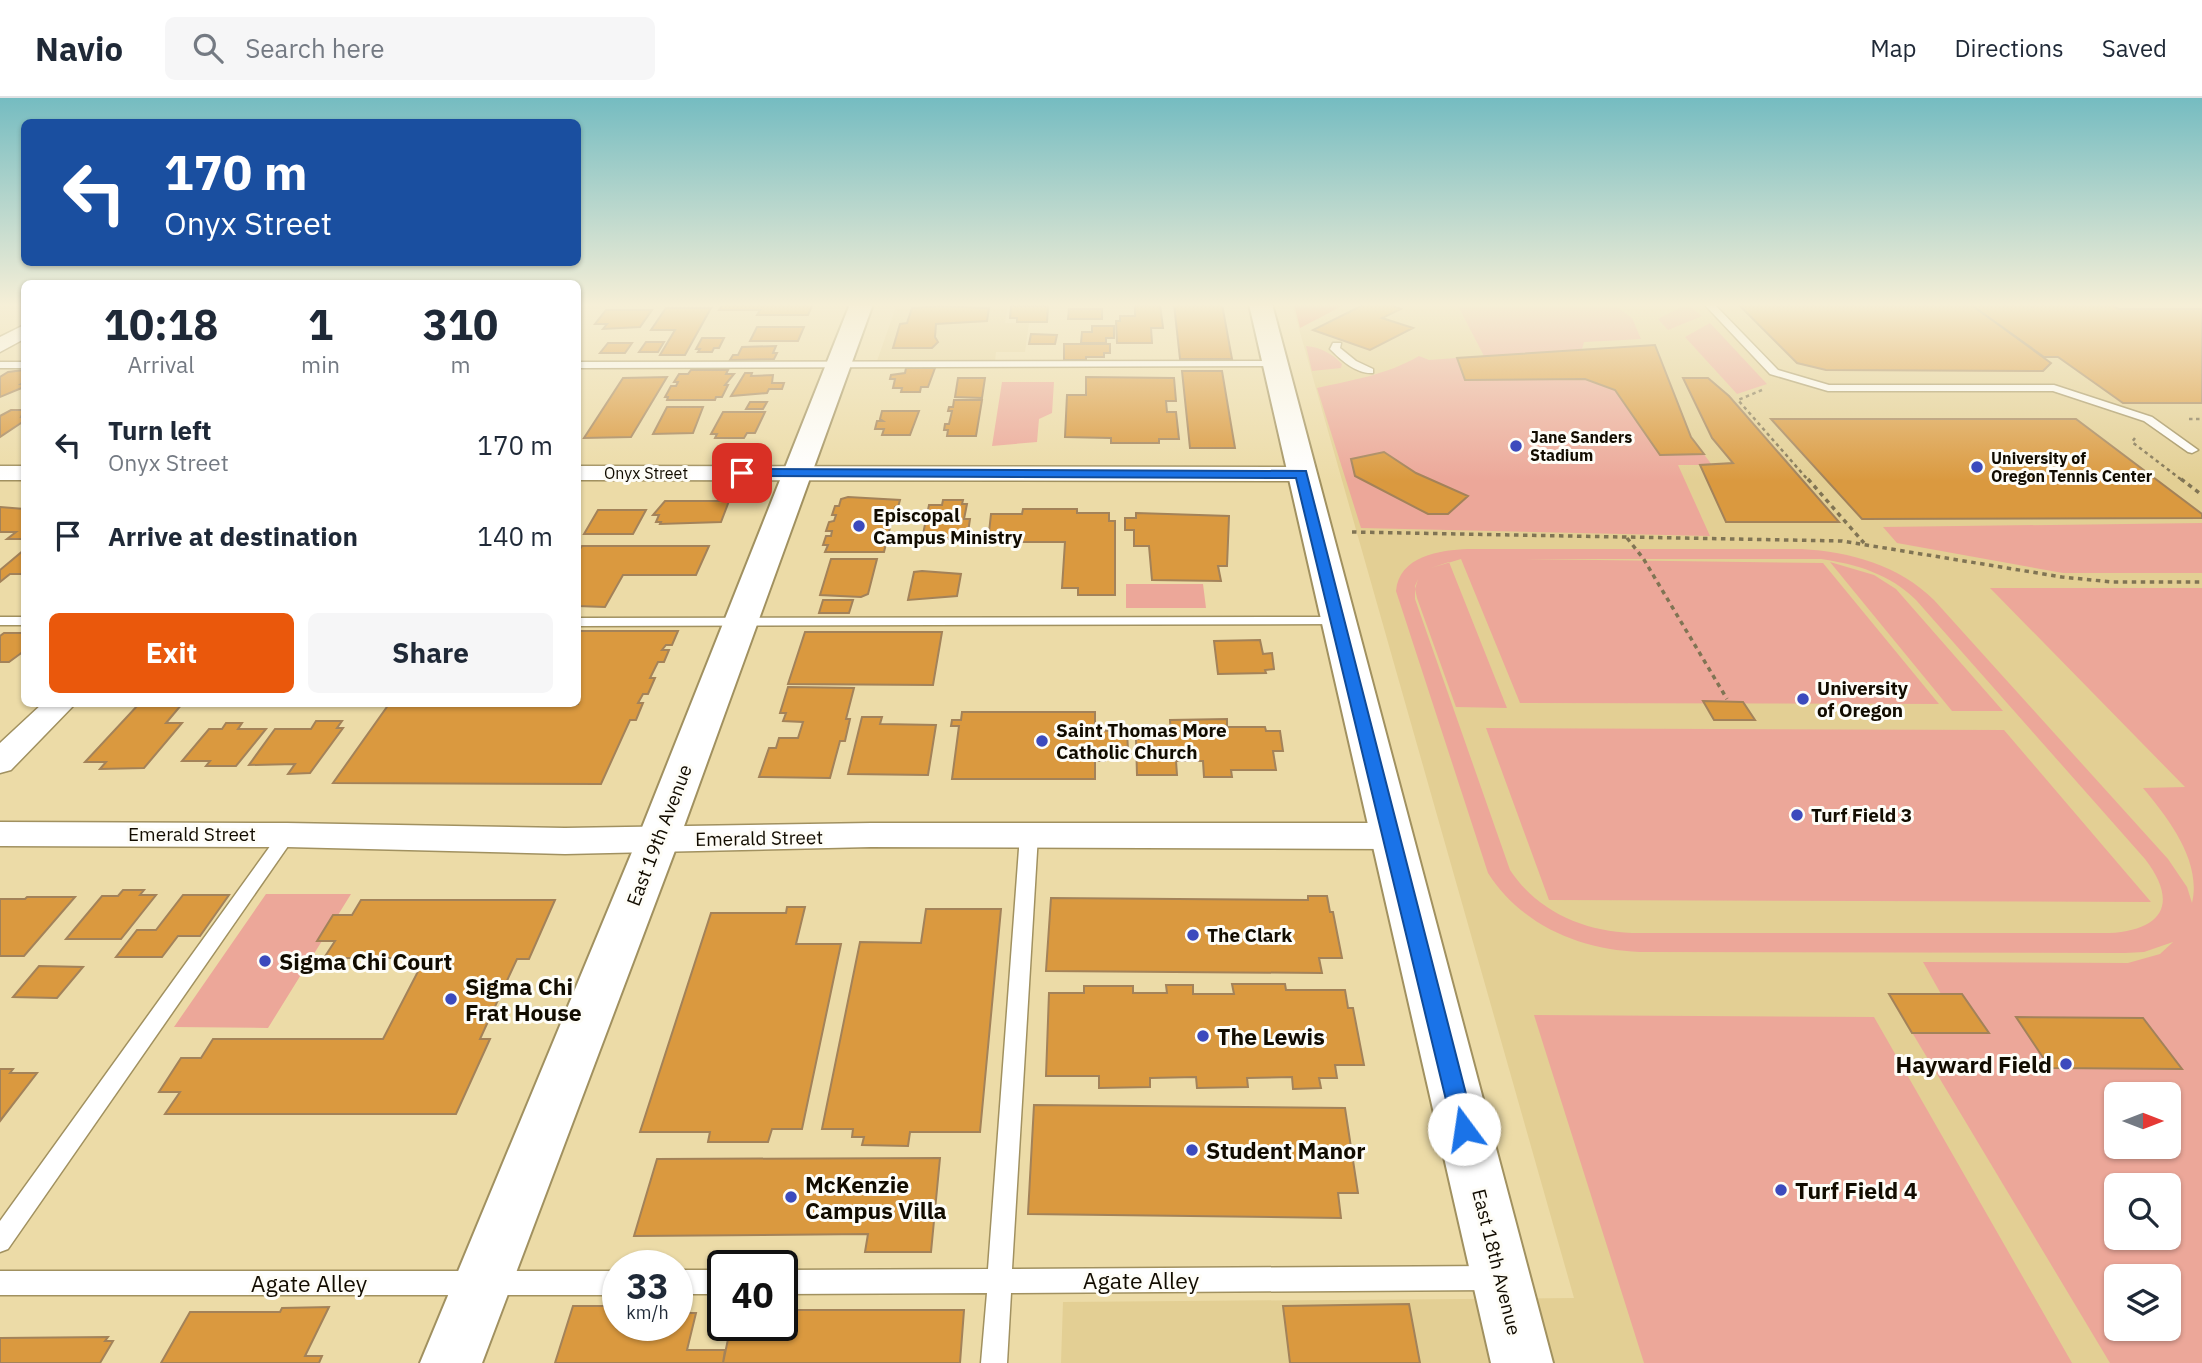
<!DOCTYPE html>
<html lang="en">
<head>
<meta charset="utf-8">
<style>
  :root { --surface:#fff; --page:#f6f6f7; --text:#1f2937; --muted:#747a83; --line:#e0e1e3; --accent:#ea580c }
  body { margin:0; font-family:"IBM Plex Sans",sans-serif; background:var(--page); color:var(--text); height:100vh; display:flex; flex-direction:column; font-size:26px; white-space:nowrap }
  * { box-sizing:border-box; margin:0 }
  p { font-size:23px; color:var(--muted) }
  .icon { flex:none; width:38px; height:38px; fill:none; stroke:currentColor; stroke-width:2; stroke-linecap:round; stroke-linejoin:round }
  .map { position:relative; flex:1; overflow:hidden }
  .details { position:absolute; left:21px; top:182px; width:560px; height:427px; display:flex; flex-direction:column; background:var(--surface); border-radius:10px; box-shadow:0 2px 5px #0004 }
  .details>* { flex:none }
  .top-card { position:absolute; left:21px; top:21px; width:560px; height:147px; border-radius:10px; box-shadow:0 2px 5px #0004; background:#1a4fa0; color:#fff; overflow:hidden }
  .needle { width:46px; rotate:90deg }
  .fabs { position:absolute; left:2104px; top:984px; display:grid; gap:14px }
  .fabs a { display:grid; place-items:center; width:77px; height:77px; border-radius:10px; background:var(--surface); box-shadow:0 2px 5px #0004; font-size:35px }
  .speed { position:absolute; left:602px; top:1152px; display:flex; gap:14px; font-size:35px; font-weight:700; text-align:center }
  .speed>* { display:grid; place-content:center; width:91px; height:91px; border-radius:50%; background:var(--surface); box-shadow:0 2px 5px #0004; line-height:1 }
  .speed small { font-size:18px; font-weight:400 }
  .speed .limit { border:4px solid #111; border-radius:10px; background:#fff; color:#111 }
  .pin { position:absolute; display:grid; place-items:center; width:60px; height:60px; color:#fff; margin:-30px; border-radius:14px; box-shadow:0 4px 10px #0006 }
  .me { position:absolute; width:77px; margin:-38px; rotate:346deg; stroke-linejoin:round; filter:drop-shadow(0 0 5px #0008) }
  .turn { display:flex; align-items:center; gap:24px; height:147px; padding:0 28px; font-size:32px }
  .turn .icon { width:91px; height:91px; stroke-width:2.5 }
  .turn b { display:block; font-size:49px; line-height:60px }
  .eta { display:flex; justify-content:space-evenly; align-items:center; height:119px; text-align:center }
  .eta b { font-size:42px; font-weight:700; line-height:49px }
  .primary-button { display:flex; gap:14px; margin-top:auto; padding:14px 28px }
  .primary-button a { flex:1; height:80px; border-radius:10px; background:var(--accent); color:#fff; font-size:28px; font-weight:700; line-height:80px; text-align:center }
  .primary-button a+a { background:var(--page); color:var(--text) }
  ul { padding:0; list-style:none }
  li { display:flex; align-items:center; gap:21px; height:91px; padding:0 28px }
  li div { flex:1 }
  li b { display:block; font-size:26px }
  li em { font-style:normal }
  header { display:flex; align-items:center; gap:42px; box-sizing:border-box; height:98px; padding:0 35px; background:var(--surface); border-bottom:2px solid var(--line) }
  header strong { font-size:33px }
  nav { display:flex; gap:38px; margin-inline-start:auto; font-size:24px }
  .search { width:490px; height:63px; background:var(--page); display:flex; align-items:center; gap:18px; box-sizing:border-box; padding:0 24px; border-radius:10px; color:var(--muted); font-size:26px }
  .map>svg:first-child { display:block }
  .built { fill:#e3cf94; fill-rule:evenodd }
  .green { fill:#eca799; fill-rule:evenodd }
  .forest { fill:#ee8874 }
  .building { fill:#da993f; stroke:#a38259; stroke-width:2 }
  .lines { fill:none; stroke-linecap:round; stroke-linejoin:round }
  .lane-casing { stroke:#a19160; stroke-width:3 }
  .street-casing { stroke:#a19160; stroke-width:3 }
  .secondary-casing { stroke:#a19160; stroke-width:4 }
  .path-far1 { stroke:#807454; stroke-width:2.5; stroke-dasharray:3.5 3.5; stroke-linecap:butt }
  .path { stroke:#807454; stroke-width:3.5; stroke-dasharray:4.5 4.5; stroke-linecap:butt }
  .lane { fill:#fff; fill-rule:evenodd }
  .street { fill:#fff; fill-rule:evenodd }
  .secondary { fill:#fff; fill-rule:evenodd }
  .route { fill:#1a73e8; stroke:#114b97; stroke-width:2 }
  .poi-dot { fill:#3c4abd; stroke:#fefdf7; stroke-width:2.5 }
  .labels { text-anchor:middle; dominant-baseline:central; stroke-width:6; stroke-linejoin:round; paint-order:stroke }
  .far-poi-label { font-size:16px; font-weight:bold; fill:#120c00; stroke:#fefdf7; text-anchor:start }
  .far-street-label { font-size:16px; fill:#120c00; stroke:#fefdf7 }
  .poi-label { font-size:19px; font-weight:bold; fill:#120c00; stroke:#fefdf7; text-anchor:start }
  .street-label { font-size:19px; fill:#120c00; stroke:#fefdf7 }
  .near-poi-label { font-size:23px; font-weight:bold; fill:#120c00; stroke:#fefdf7; text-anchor:start }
  .near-street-label { font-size:23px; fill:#120c00; stroke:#fefdf7 }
</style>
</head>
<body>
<header>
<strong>Navio</strong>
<div class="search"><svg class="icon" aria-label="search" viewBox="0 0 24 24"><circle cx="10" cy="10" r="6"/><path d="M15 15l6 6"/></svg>Search here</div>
<nav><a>Map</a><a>Directions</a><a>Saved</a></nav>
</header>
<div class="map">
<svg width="2202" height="1265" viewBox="0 0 2202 1265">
  <rect width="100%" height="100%" fill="#ecdba7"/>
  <!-- built -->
  <path class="built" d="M897 206H1008L1005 225H1029L1025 254H996L995 263H877Z
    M1292 206H2202V1265H1061L1063 1204 1574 1200ZM2116 996H2168V1048H2116ZM2116 1087H2168V1139H2116ZM2116 1178H2168V1230H2116Z"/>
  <!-- green -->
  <path class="green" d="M1457 206H1613L1632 220 1641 241 1584 244 1582 251 1655 247 1691 339 1712 367H1678L1710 438 1361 430 1317 290C1353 282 1386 277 1419 258L1429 262 1484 258Z
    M1687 206 1702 218 1668 232 1658 221Z
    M1710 225 1767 286 1737 296 1685 239Z
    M1306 248C1320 249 1333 256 1342 266L1341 270 1312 273Z
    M1002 284H1054L1052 315 1039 321 1037 344 992 348Z
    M2202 425V475H2063L1897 445 1883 429Z
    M1468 451H1802C1850 454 1899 467 1934 502L2168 761 2187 789 2192 805C2202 763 2168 720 2143 690L2185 689 1990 490H2202V1265H2110L1889 896H1941L1923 864 2128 865 2160 856 2173 844 2144 854 2125 855 1640 854C1580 852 1521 827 1488 775L1396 493C1399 458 1440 452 1468 451ZM1461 461 1520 605 1939 606 1823 465 1522 461H1821C1856 466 1890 476 1916 502L2145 761C2179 805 2163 832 2109 835H1632C1583 833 1537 813 1510 772L1415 501V488L1418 481 1415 491 1417 500 1456 609 1507 610 1449 464 1431 470ZM2116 996H2168V1048H2116ZM2116 1087H2168V1139H2116ZM2116 1178H2168V1230H2116Z
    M1830 464 1874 477 1896 491 2003 613H1952Z
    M1126 486H1203L1206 510H1126Z
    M1486 630 2004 632 2151 804 1549 802Z
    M266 796H351L268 930 174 929Z
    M1534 917 1874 919 2072 1265H1644Z"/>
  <!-- forest -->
  <path class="forest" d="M1294 206H1346L1300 230Z"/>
  <!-- building -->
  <path class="building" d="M723 206H813L808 217H757L760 212H719Z
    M1160 206 1163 230H1151L1152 245H1117L1116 223H1120V218H1135V207Z
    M1174 206H1222L1232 261H1180Z
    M1365 206H1387L1401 211 1382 220 1413 230 1370 252 1313 232Z
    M1738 206H1970L2051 265 2043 273 1826 272 1797 265Z
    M1970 206H2110L2119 211H2202V305H2123L2058 259H2044Z
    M940 208 989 210 987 223 936 226 935 239 938 244 932 250H893L900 226 907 225 912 210Z
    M1011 208H1048L1047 224H1017V220H1010Z
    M666 210H711L685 257H660L675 232H651Z
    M1069 211H1102V221H1068Z
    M606 212H652L640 229 603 231 607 226H595Z
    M1092 228H1114V240H1106V245H1081L1082 234H1092Z
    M757 229H804L798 243H750Z
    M1031 236 1057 237 1055 246H1029Z
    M702 240H724L719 250H714L712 254H698L700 251H696Z
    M646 244H664L658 254H639Z
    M608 245H632L625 255H600Z
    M1064 246H1110V255H1104V259H1086V262H1064Z
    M1655 247 1691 339 1704 356 1660 357 1615 292 1585 281 1465 282 1457 260Z
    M776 248 773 255H777L774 261 730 262 733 257H738L742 249Z
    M906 270H935L928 289H921L920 294H901L902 290H893L895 281H890L891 277 905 275Z
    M24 272V284L21 286H24V289L0 299V279L8 274Z
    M691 272H728L726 276H734L725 287H728L722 299H716L715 302H667L668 299H665L671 288H676L678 284H674L679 276H688Z
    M1182 273H1222L1235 350H1190Z
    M745 275H752L751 278 773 277 772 285H784L782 291H769L767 295 731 298Z
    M667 279 631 339 584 340 623 280Z
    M1086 279 1174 280 1176 303H1166L1167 314H1176L1179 341H1159V345H1111V340L1065 339 1067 297H1086Z
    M958 280H985L982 300 955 299Z
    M1683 280H1708L1729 298 1839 424H1726L1700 367 1733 365 1712 340Z
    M954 302H982L976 338H947L948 332H944L945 326H949L952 313H948L949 309H953Z
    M750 304H767L763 311H746Z
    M667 309H703L693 335 653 336Z
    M11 312H24L21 319H24V323L0 339V318Z
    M882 313H919L910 337H882L884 331H875L877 323H883L880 321Z
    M723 314H765L755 335H747L744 340H715L717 336H711Z
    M1771 321H2076L2202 416V420L1862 421Z
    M1384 354 1416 375 1468 398 1448 416H1428L1355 378 1351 361Z
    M848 399 900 402 898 409H895L884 454H825L828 447H823L826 438H831L832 433H826L829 424 834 423 836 417H832L835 408H839L841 401Z
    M943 402H963L962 406H967L964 421H970L967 441H922L929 407H942Z
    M665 403H729L721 424 660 426 661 424H656L659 417H653Z
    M0 409 24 411 23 441H7L16 434H0Z
    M1023 411H1077V415H1109V423H1115V497H1078V490H1062L1065 444H988L991 416H1022Z
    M598 412H646L633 436H584Z
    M1136 415 1229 418 1227 468H1218L1221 483 1152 482 1149 448H1134V432H1125V420H1136Z
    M582 448H709L696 477H623L605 509 578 508V454Z
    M24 452V476H10L0 484V472Z
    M831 461H877L868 496 861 499 820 497Z
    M922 473 961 476 957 498 908 502 914 474Z
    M823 502H853L849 515H819Z
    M578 533H678L672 547H666L662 552H669L664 564H658L650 580H655L648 596H643L638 605H643L636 622H630L601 686 333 685 389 606H578Z
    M805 534H942L933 587 788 586Z
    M4 535H24V553L9 564H0V538Z
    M1260 542 1263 556 1272 555 1274 571 1265 572 1266 575 1218 576 1214 543Z
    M788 589 854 590 846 621H850L845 643H840L830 680 759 679 769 650H776L779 640H798L803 624 783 623 786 615H780Z
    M1703 603 1743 604 1755 622H1714Z
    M182 606 166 625H182L144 670 100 671 106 664H85L138 607Z
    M962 614H1095V632L1127 634 1128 652H1105V663H1095V681H952L959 628H951L952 622H961Z
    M862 619H882L880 626 936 627 928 677 848 676Z
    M1227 621V629H1265L1266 633H1280L1283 653H1273L1276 672H1231L1232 679H1204L1203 663H1176L1177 677H1137L1136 641H1171L1170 622Z
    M316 623H342L337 630H343L310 675 288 676 295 666 249 667 275 631H311Z
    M226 625H242L238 631H266L236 668H206L210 663H182L209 631H222Z
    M123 792H144L140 797H156L121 841H66L102 798H118Z
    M183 797H229L200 838H178L162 859H116L137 832H156Z
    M1308 798H1327L1330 814H1333L1342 860H1319L1322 875 1046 873 1051 800 1308 802Z
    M27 799H75L24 858H0V801H25Z
    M361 802H555L529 861H517L480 941H490L456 1016H165L180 994H159L181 960H201L213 941H383L425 860H324L335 843H317L333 817H352Z
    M787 809H805L796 846H841L802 1031H772L768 1044H708L710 1034H640L711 815H786Z
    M926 811H1001L980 1034H910L908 1048 862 1047 864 1039H852L853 1031H822L860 844 921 845Z
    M39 868 83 869 57 900 13 899Z
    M1232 886H1285L1286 892H1345L1348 910H1353L1364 967H1335L1337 980H1319L1321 990 1293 991 1292 979 1247 980 1248 989 1197 990 1196 979 1150 980V989L1099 990V978H1046L1049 895H1084V888H1133V895H1167L1166 887H1193V896H1234Z
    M1889 896H1962L1989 935H1912Z
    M2016 919 2143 920 2182 971 2050 970Z
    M0 971H13L10 975H37L0 1023Z
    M1034 1007 1345 1010 1358 1095H1338L1341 1120 1028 1116Z
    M940 1060 931 1154H865L868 1136 634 1138 657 1061Z
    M1409 1206 1420 1265H1290L1283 1208Z
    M573 1208H618V1227H677V1215H696L687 1252H725L723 1265H555Z
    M329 1209 305 1258H322L319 1265H161L190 1214H280L282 1210Z
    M782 1212H964L960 1265H723L731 1227H782Z
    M108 1239 105 1243H113L100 1265H0V1240Z"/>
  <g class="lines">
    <!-- lane casing -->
    <g class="lane-casing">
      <path id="lane" d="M1704 206H1714L1778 272 1829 287H2054L2152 319 2198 352 2192 355 2188 354 2144 323 2053 293H1828L1770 276Z
        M1333 245H1341L1340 250 1356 263 1373 271V275C1356 276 1341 262 1330 251Z
        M1274 263 1279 266 1278 268 578 270V264Z
        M0 264H24V270H0Z
        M0 519H24V527H0Z
        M1338 519 1343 520 1345 523 1343 526 578 528V520Z
        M287 731 293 733 296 737 293 741 8 1151 0 1154V1123L281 733Z
        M1029 731 1035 733 1038 737 1012 1171 1491 1168 1499 1172 1503 1180 1499 1188 1491 1192 1011 1195 1007 1265H981L987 1195 782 1196V1172L988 1171 1020 737 1023 733Z
        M677 1172H723V1196H677Z
        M0 1173H618V1197H0Z"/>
    </g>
    <!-- street casing -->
    <g class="street-casing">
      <path id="street" d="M24 227V241L0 254V239Z
        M0 368H24V382H0Z
        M578 368 1302 369 1310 371 1314 376 1310 381 1302 383 578 382Z
        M42 606H75L11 672 0 675V645Z
        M0 724 287 725 565 730 871 725H1391L1403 729 1408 738 1403 747 1391 751 871 749 565 756 287 749 0 748Z"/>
    </g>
    <!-- secondary casing -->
    <g class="secondary-casing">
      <path id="secondary" d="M850 206H873L679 742 482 1265H420L637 742Z
        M1249 206H1272L1553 1265H1491Z"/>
    </g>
    <!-- path-far1 -->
    <path class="path-far1" d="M1762 292 1738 302 1809 383
      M2189 321H2202
      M2135 340 2132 344 2183 383"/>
    <!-- path -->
    <path class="path" d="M1808 381 1864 445
      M2181 381 2202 397
      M1352 434 1842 443 2062 479 2112 484H2202
      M1627 440 1643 460 1727 601"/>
    <!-- lane -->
    <use href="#lane" class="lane"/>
    <!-- street -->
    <use href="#street" class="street"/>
    <!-- secondary -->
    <use href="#secondary" class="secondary"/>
  </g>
  <!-- sky -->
  <linearGradient id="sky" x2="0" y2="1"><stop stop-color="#75bcc1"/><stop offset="0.54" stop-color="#f6efd7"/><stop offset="1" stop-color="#f6efd7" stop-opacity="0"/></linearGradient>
  <rect width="2202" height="383" fill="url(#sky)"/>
  <!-- route -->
  <path class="route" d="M742 371 1306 373 1475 1031 1472 1038 1464 1041 1456 1038 1453 1031 1296 380 737 378V372Z"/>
  <!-- markers -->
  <g class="poi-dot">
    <circle cx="1516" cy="348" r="7"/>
    <circle cx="1977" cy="369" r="7"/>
    <circle cx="859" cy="428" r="7"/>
    <circle cx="1803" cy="601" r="7"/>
    <circle cx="1042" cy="643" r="7"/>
    <circle cx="1797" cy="717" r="7"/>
    <circle cx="1193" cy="837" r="7"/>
    <circle cx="265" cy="863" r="7"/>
    <circle cx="451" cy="901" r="7"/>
    <circle cx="1203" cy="938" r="7"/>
    <circle cx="2066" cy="966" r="7"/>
    <circle cx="1192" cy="1052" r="7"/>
    <circle cx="1781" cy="1092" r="7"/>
    <circle cx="791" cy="1099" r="7"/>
  </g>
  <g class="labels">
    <!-- far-poi labels -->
    <g class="far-poi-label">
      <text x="1530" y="339">Jane Sanders<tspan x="1530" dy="18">Stadium</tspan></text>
      <text x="1991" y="360">University of<tspan x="1991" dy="18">Oregon Tennis Center</tspan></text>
    </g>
    <!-- far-street labels -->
    <g class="far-street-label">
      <text x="646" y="375">Onyx Street</text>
    </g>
    <!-- poi labels -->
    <g class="poi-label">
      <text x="873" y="417">Episcopal<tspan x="873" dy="22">Campus Ministry</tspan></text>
      <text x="1817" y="590">University<tspan x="1817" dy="22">of Oregon</tspan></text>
      <text x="1056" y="632">Saint Thomas More<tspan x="1056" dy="22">Catholic Church</tspan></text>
      <text x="1811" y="717">Turf Field 3</text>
      <text x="1207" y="837">The Clark</text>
    </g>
    <!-- street labels -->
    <g class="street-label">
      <text x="192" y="736">Emerald Street</text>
      <text transform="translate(659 737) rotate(-69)">East 19th Avenue</text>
      <text transform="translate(759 740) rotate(-1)">Emerald Street</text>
      <text transform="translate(1497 1164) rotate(76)">East 18th Avenue</text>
    </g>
    <!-- near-poi labels -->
    <g class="near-poi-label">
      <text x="279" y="863">Sigma Chi Court</text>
      <text x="465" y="888">Sigma Chi<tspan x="465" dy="26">Frat House</tspan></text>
      <text x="1217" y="938">The Lewis</text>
      <text x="2052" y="966" text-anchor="end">Hayward Field</text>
      <text x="1206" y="1052">Student Manor</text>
      <text x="805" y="1086">McKenzie<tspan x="805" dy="26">Campus Villa</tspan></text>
      <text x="1795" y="1092">Turf Field 4</text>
    </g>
    <!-- near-street labels -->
    <g class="near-street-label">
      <text x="1141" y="1182">Agate Alley</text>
      <text x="309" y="1185">Agate Alley</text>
    </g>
  </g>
</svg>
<div class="fabs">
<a><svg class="needle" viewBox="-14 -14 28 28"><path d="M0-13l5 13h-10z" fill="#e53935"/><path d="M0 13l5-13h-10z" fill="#747a83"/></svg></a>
<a><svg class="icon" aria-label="search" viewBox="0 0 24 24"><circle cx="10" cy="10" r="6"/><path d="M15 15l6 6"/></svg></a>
<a><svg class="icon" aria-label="layers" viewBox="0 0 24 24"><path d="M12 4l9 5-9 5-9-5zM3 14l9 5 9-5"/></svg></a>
</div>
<div class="speed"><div>33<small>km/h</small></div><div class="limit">40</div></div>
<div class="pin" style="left:742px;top:375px;background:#d93025"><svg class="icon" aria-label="arrive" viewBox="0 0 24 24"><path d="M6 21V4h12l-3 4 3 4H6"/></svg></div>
<svg class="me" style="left:1464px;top:1031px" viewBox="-20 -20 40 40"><circle r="19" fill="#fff"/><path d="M0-13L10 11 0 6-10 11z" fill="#1a73e8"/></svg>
<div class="top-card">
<div class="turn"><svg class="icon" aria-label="left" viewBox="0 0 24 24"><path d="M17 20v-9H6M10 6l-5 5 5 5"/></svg><div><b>170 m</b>Onyx Street</div></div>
</div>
<section class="details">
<div class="eta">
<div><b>10:18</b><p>Arrival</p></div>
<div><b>1</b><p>min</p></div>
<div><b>310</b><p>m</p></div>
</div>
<ul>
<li><svg class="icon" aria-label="left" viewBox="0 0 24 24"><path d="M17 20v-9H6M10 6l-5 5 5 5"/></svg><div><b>Turn left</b><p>Onyx Street</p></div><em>170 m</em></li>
<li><svg class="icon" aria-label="arrive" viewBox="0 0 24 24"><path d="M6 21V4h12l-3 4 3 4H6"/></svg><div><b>Arrive at destination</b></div><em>140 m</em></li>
</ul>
<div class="primary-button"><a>Exit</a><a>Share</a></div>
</section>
</div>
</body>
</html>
